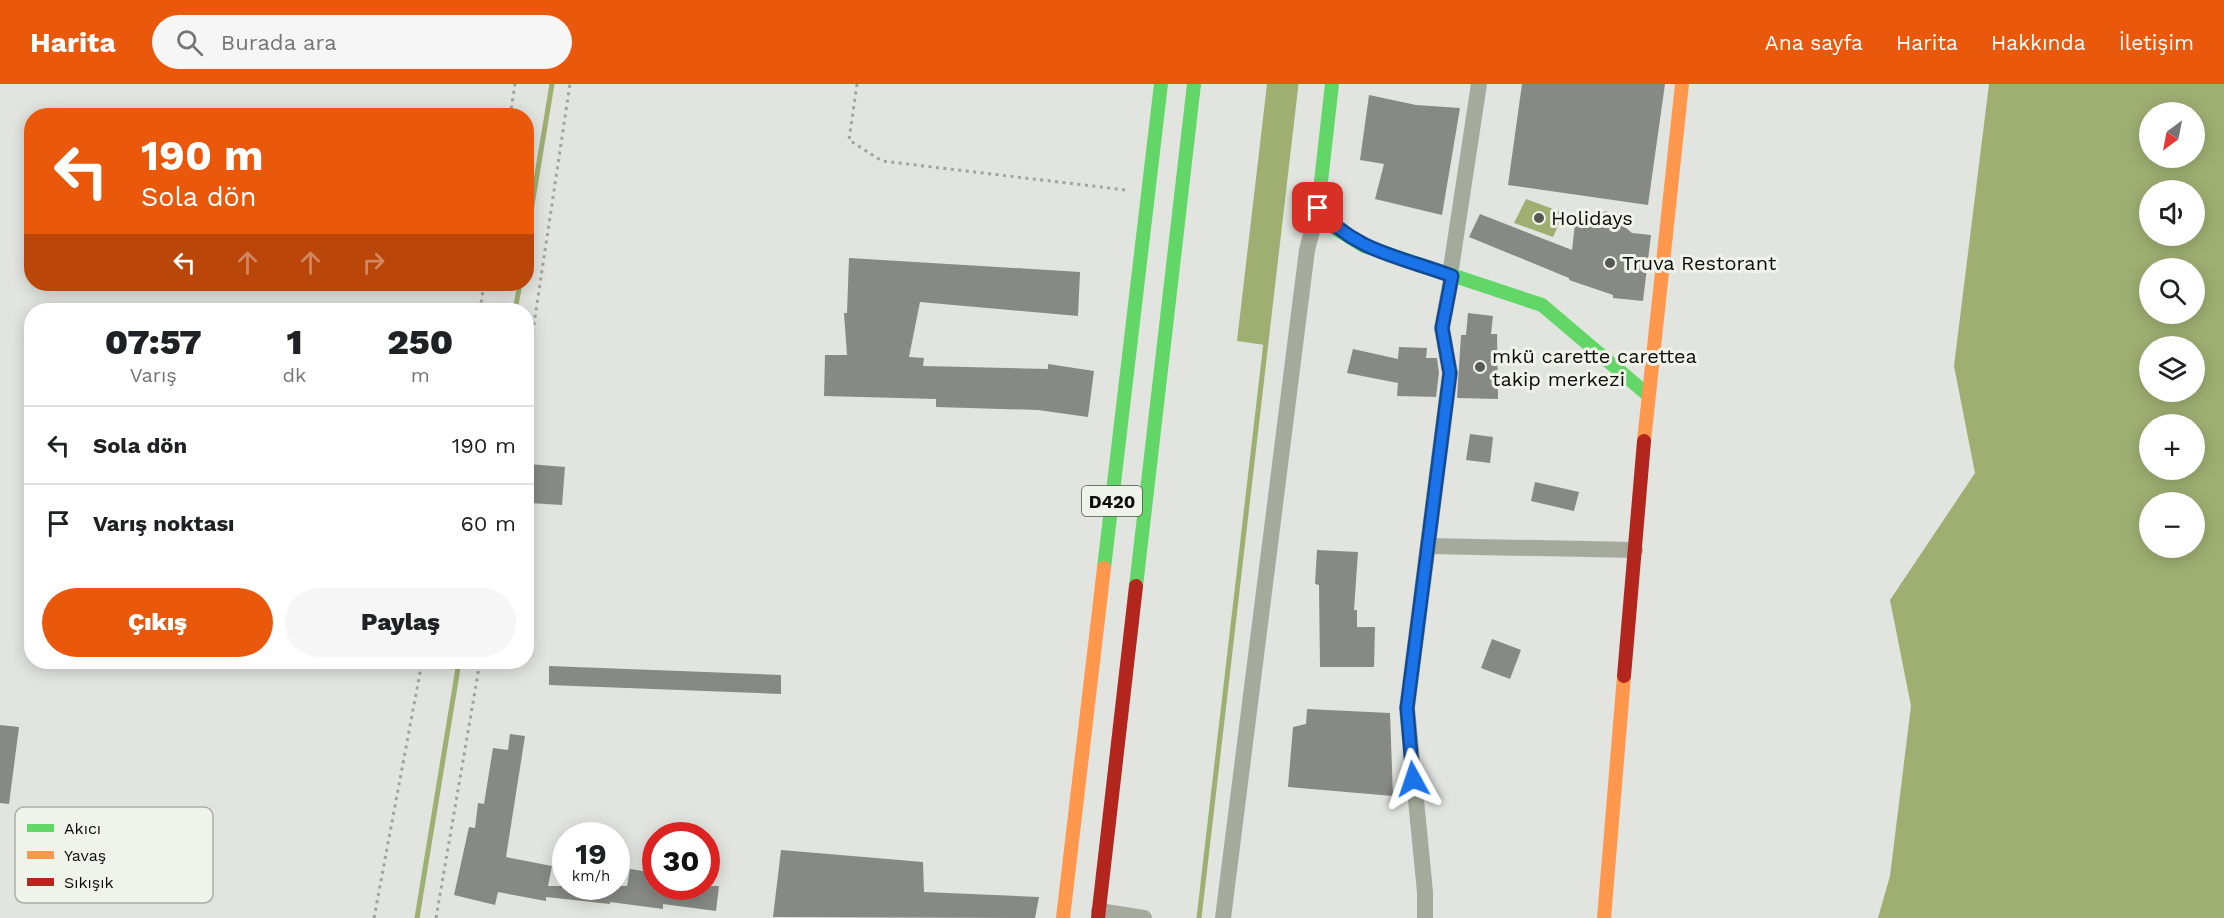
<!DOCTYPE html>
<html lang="tr">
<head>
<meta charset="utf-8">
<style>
  :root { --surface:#fff; --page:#f6f6f6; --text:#202124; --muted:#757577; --line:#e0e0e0; --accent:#ea580c }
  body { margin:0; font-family:"Work Sans",sans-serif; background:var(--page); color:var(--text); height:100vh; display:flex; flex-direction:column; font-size:22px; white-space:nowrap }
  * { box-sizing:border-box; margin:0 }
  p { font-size:20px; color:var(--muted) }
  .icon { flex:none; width:33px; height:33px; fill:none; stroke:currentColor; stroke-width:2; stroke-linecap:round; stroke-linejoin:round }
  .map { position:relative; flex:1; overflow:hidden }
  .sheet { position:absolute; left:24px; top:219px; width:510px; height:366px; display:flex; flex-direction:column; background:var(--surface); border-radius:24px; box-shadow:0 3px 15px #0003 }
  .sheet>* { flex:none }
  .hud { position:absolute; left:24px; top:24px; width:510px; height:183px; border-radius:24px; box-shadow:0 3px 15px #0003; background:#ea580c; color:#fff; overflow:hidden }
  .needle { width:39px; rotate:212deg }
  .fabs { position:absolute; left:2139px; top:18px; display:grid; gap:12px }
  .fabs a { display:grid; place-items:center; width:66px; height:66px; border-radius:50%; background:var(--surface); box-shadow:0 3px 15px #0003; font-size:30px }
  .speed { position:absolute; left:552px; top:738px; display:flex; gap:12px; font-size:30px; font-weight:700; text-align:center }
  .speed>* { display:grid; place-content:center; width:78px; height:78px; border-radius:50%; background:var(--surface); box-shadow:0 3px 15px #0003; line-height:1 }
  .speed small { font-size:15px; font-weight:400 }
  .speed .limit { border:9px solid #d22; background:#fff; color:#111 }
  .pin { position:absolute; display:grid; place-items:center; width:51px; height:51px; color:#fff; margin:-26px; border-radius:12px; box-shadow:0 3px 9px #0006 }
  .me { position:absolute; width:66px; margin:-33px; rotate:355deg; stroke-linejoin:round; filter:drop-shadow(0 0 4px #0008) }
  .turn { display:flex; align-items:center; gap:21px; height:126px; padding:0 18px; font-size:27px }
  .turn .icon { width:78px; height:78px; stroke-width:2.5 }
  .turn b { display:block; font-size:42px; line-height:51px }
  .lanes { display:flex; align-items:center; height:57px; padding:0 18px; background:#0003; justify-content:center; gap:30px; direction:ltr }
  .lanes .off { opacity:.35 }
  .eta { display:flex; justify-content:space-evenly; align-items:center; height:102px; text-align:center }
  .eta b { font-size:36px; font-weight:800; line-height:42px }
  .cta { display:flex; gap:12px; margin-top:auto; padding:12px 18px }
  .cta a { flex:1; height:69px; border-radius:36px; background:var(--accent); color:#fff; font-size:24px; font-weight:800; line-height:69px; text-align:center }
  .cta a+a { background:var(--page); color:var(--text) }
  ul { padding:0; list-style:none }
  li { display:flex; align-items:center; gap:18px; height:78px; padding:0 18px; border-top:2px solid var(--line) }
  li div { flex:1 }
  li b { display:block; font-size:22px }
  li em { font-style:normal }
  header { display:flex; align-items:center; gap:36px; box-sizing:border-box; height:84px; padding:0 30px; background:var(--accent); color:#fff }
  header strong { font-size:28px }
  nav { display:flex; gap:33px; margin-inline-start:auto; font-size:21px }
  .search { width:420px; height:54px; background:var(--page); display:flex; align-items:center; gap:15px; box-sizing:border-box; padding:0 21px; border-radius:33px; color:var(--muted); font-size:22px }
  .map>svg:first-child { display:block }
  .water { fill:#9faf72; fill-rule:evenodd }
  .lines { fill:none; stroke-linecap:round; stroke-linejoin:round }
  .stream { stroke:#9faf72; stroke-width:5 }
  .building { fill:#878985 }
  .path { stroke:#a1a49b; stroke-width:3; stroke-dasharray:3 4.5; stroke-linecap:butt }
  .street { stroke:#a6aa9d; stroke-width:16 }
  .fast { stroke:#63d668; stroke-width:14 }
  .slow { stroke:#ff974d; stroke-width:14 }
  .jam { stroke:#b3261e; stroke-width:14 }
  .route-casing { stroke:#114b97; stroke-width:15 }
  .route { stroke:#1a73e8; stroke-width:10 }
  .poi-dot { fill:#585855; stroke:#f0f3ea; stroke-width:2 }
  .labels { text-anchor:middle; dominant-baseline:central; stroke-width:6; stroke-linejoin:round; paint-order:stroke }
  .shield { fill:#f0f3ea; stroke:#51524e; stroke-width:1.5 }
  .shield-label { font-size:18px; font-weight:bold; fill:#0d0d0b }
  .poi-label { font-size:20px; fill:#0d0d0b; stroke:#f0f3ea; text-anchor:start }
  .key { fill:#f0f3ea; stroke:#acaea7; stroke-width:1.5 }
  .key-label { font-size:16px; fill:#0d0d0b }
</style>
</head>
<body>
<header>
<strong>Harita</strong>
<div class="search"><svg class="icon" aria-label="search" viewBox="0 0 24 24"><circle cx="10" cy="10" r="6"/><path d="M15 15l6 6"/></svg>Burada ara</div>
<nav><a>Ana sayfa</a><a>Harita</a><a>Hakkında</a><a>İletişim</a></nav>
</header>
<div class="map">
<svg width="2224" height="834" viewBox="0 0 2224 834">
  <rect width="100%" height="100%" fill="#e2e4df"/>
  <!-- water -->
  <path class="water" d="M1267 0H1296L1265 261 1237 257Z
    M1989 0H2224V834H1878L1890 792 1911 622 1890 516 1975 389 1954 282ZM2150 28H2194V74H2150ZM2150 106H2194V152H2150ZM2150 184H2194V230H2150ZM2150 262H2194V308H2150ZM2150 340H2194V386H2150ZM2150 418H2194V464H2150Z
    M1526 115 1564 129 1553 153 1514 139Z"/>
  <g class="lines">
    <!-- stream -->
    <path class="stream" d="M526 157 552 0
      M515 226 520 200
      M417 834 459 578
      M1199 834 1296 0"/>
  </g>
  <!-- building -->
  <path class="building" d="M1522 0H1665L1648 121 1508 101Z
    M1369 11 1416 21 1460 24 1442 131 1375 115 1384 80 1360 76Z
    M1606 127 1632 149 1651 151 1643 217 1613 214V211L1569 196V194L1469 153 1480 130 1572 166 1575 140Z
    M849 174 1080 188 1078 232 920 218 909 273 924 274 923 282 1048 285V280L1094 287 1088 333 1038 326 936 323V315L824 312 825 271H847L844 229H847Z
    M1468 229 1493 232 1491 250H1497L1498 315 1457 314 1461 251H1466Z
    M1399 263 1427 264 1426 274H1437L1439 289 1436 313 1397 312 1398 299 1347 289 1353 265 1398 275Z
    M1470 350 1493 353 1490 379 1466 376Z
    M529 380 565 383 562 421 529 419Z
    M1535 398 1579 408 1574 427 1531 417Z
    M1317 466 1358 468 1354 526H1357V543H1375L1374 583H1320L1319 501 1315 500Z
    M1492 555 1521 566 1510 595 1481 584Z
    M549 582 781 591V610L549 601Z
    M1307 625 1390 629 1393 712 1288 703 1293 643 1306 640Z
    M0 641 19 643 9 720 0 719Z
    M510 650 525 652 506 773 552 782 548 802H627L630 785 656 789V802H719L716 827 663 820V825L610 818V820L546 813V817L498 808 495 821 454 811 469 743 475 744 478 719 484 720 493 664 508 666Z
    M781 766 923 778 924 808 1039 813 1035 834 773 833Z"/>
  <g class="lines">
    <!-- path -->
    <path class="path" d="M857 0 849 56 882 77 1126 106
      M510 32 515 0
      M480 226 484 200
      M526 293 570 0
      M374 834 422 578
      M436 834 480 578"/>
    <!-- street -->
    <path class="street" d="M1450 191 1479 0
      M1428 462 1635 466
      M1099 827 1144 834
      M1223 834 1307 166 1318 124
      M1425 834V808L1407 624 1450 289 1442 244 1452 191"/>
    <!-- fast -->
    <path class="fast" d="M1332 0 1318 124 1333 143 1364 162 1542 221 1648 311
      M1104 484 1161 0
      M1136 502 1194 0"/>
    <!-- slow -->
    <path class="slow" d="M1644 357 1682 0
      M1063 834 1104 484
      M1604 834 1624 592"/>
    <!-- jam -->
    <path class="jam" d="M1624 592 1644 357
      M1098 834 1136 502"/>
  </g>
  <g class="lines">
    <!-- route casing -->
    <g class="route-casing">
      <path id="route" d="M1318 124C1353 167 1401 173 1452 192L1442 244 1450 289 1407 624 1413 695"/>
    </g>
    <!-- route -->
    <use href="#route" class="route"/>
  </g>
  <!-- markers -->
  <g class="poi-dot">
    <circle cx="1539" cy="134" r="6"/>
    <circle cx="1610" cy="179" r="6"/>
    <circle cx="1480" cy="283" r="6"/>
  </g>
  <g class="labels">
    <!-- shield labels -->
    <rect class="shield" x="1082" y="402" width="60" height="30" rx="4.5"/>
    <g class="shield-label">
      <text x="1112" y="417">D420</text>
    </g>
    <!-- poi labels -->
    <g class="poi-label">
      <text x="1551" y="134">Holidays</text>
      <text x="1622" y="179">Truva Restorant</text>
      <text x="1492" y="272">mkü carette carettea<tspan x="1492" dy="23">takip merkezi</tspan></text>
    </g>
  </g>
  <!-- legend -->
  <rect x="15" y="723" width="198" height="96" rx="9" class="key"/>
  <rect x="27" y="740" width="27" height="8" fill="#63d668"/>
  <rect x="27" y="767" width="27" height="8" fill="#ff974d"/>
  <rect x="27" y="794" width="27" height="8" fill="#b3261e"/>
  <g class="key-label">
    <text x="64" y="750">Akıcı</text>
    <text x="64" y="777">Yavaş</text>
    <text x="64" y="804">Sıkışık</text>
  </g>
</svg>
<div class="fabs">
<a><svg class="needle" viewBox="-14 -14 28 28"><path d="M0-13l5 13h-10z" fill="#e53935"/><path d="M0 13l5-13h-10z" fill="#757577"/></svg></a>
<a><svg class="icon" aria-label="sound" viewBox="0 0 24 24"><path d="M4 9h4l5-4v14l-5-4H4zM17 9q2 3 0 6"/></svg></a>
<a><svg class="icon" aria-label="search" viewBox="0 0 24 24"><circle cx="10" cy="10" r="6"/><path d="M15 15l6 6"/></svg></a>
<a><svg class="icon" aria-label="layers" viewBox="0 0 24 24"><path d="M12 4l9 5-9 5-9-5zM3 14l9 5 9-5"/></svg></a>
<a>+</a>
<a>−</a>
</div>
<div class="speed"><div>19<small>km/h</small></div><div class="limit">30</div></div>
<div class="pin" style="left:1318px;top:124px;background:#d93025"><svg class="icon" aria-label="arrive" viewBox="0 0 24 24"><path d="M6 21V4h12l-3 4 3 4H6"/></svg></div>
<svg class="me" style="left:1413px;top:695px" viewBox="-20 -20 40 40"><path d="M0-17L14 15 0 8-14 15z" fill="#1a73e8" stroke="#fff" stroke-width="4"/></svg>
<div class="hud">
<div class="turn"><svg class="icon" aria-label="left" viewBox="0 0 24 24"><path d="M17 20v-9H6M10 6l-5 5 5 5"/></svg><div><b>190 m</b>Sola dön</div></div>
<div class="lanes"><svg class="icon" aria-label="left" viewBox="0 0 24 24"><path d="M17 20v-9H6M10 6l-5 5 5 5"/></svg><svg class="icon off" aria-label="ahead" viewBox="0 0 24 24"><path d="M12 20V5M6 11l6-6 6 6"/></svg><svg class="icon off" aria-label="ahead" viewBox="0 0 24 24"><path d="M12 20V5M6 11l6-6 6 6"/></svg><svg class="icon off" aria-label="right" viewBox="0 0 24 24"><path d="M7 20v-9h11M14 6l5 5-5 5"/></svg></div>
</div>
<section class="sheet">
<div class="eta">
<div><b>07:57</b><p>Varış</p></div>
<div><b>1</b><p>dk</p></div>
<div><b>250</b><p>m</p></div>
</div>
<ul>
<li><svg class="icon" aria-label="left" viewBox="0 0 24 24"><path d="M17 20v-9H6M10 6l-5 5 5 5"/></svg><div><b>Sola dön</b></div><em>190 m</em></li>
<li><svg class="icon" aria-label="arrive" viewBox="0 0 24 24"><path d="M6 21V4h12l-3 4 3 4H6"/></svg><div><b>Varış noktası</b></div><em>60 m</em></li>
</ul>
<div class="cta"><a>Çıkış</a><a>Paylaş</a></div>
</section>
</div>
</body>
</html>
